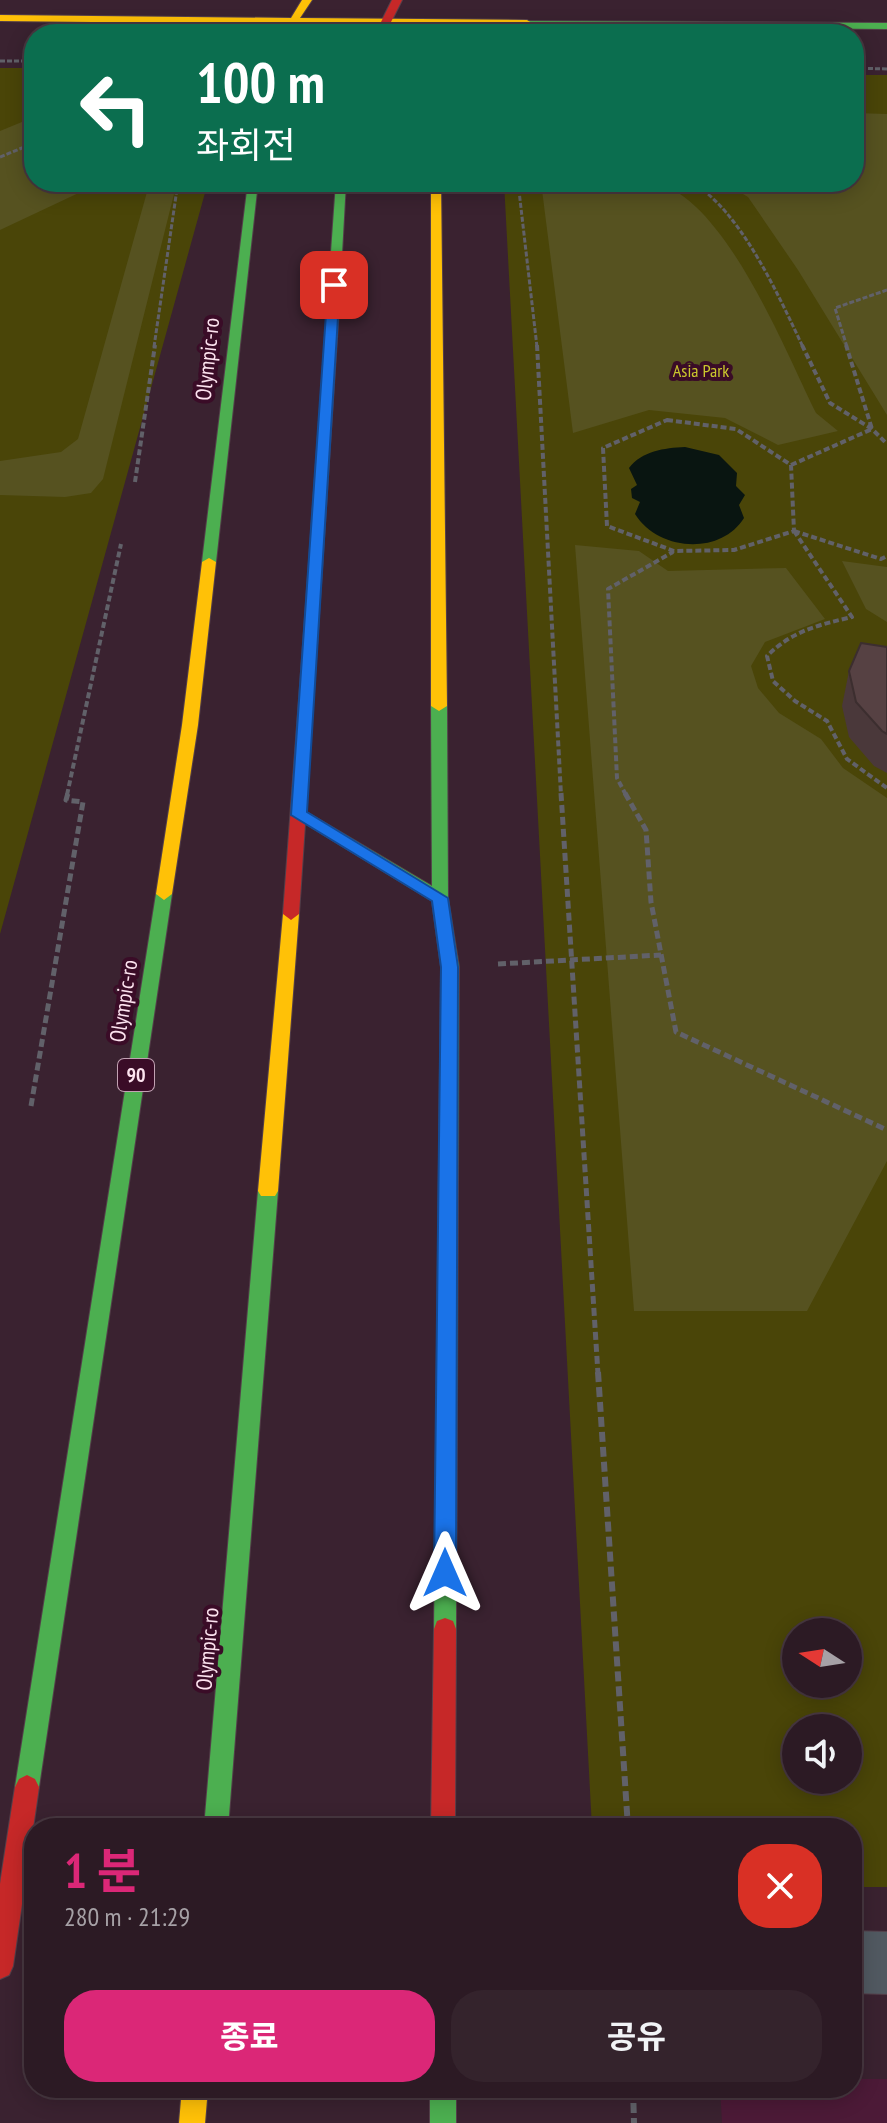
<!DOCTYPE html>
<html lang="ko">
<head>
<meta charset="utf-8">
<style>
  :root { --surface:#2c1a24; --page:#34232c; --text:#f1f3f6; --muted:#a6a1a6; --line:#483841; --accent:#db2777 }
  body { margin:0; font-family:"PT Sans Narrow","Noto Sans KR",sans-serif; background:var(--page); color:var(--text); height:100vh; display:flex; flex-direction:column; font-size:30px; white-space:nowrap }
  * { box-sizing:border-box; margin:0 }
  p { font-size:26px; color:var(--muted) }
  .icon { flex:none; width:44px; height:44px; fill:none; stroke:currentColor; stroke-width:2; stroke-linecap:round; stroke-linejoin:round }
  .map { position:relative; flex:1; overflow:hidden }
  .drawer { position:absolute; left:24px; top:1818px; width:838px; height:280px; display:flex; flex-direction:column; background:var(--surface); border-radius:32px; box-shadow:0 4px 20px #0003,0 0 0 2px var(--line) }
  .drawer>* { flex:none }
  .hud { position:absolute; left:24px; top:24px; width:840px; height:168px; border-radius:32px; box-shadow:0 4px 20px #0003,0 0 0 2px var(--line); background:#0b6e4f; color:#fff; overflow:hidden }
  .needle { width:52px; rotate:282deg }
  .buttons { position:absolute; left:782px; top:1618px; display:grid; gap:16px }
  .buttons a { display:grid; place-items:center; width:80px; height:80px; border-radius:50%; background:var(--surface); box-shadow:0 4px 20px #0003,0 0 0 2px var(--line); font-size:40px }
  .pin { position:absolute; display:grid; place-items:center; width:68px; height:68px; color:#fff; margin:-34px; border-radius:16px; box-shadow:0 4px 12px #0006 }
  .me { position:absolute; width:88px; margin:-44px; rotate:0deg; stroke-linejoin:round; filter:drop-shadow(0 0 6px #0008) }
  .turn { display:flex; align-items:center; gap:28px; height:168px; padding:0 40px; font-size:36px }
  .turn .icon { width:104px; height:104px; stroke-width:2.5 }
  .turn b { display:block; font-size:56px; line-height:68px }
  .round { display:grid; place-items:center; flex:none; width:84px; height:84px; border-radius:32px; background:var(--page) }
  .headline { display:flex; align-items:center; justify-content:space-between; height:136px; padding:0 40px }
  h1 { font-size:48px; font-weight:700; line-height:60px; color:var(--accent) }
  .cta { display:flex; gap:16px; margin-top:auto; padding:16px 40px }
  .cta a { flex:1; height:92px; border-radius:32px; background:var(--accent); color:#fff; font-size:32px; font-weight:700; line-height:92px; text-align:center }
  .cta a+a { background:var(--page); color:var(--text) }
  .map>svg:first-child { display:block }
  .built { fill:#4c1a37 }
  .green { fill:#4a4508; fill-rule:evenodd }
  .forest { fill:#565220 }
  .water { fill:#091511 }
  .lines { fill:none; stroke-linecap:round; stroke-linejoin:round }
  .street-casing { stroke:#543f4a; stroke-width:2 }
  .fast-casing { stroke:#543f4a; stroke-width:2 }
  .slow-casing { stroke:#543f4a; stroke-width:2 }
  .jam-casing { stroke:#543f4a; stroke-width:2 }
  .path-far3 { stroke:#616169; stroke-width:3; stroke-dasharray:5 2; stroke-linecap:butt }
  .path-far2 { stroke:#616169; stroke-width:4; stroke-dasharray:6 3; stroke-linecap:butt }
  .path-far1 { stroke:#616169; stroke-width:5; stroke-dasharray:8 4; stroke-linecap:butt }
  .path { stroke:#616169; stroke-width:6; stroke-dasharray:10 5; stroke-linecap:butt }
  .street { fill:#515961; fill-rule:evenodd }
  .fast { fill:#4caf50; fill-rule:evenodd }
  .slow { fill:#ffc107; fill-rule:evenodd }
  .jam { fill:#c62828; fill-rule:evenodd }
  .wall { fill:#4a383a }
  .building { fill:#564143; stroke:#3c2e2f; stroke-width:2 }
  .route { fill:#1a73e8; stroke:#114b97; stroke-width:2 }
  .labels { text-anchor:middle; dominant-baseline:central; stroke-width:8; stroke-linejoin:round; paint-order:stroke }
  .far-park-label { font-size:18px; fill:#cbc82d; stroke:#3a0c27 }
  .shield { fill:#3a0c27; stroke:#c2a2b3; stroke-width:2 }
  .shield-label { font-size:20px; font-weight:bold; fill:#fde3ef }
  .street-label { font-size:22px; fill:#fde3ef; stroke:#3a0c27 }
</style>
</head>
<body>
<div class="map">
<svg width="887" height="2123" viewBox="0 0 887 2123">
  <rect width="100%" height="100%" fill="#3a2230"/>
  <!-- built -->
  <path class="built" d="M852 2079H887V2123H722L720 2088H852Z"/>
  <!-- green -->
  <path class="green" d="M0 68H34V182H208L0 934Z
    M854 75H887V1887H852V1828H592L504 182H854ZM796 1632H848V1684H796ZM796 1728H848V1780H796Z"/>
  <!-- forest -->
  <path class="forest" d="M854 113 887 114V415L798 270 748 197 723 182H854Z
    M34 117V182H102L0 230V131Z
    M128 182H177L103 479 91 493 65 497 0 495V461L61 452 78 439 147 192Z
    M541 182C577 182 616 177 651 182 723 192 786 353 816 413L838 431 778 445 725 418 649 410 573 433Z
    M575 545 639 551 668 571 786 568 825 619 765 642 751 666 758 688 779 713 821 739 843 768 887 798V1161L807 1311H634Z
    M842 561 887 567V622L866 609Z"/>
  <!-- water -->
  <path class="water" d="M685 447 719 455 737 473 736 486 745 495 739 505 744 518C720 556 658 551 635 514L640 502 632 498 631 489 637 485 629 468C642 451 664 448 685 447Z"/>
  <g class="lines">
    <!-- street casing -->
    <g class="street-casing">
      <path id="street" d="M852 1931 887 1932V1994L852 1993Z"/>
    </g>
    <!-- fast casing -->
    <g class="fast-casing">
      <path id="fast" d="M524 21 887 23V29L527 26 524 25Z
        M248 182H258L216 562 209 566 202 562Z
        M336 182H346L339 308 333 312 327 308Z
        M439 701 447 706 448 898 459 967 456 1629 453 1637 445 1640 437 1637 434 1629 441 967 432 901 291 815 299 810 305 811 432 886 431 706Z
        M164 888 172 894 39 1787 35 1795 27 1799 19 1795 15 1787 156 894Z
        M268 1183 275 1186 278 1191 228 1828H204L258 1191 261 1186Z
        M430 2088H456V2123H430Z"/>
    </g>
    <!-- slow casing -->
    <g class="slow-casing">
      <path id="slow" d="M302 0H312L300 18 527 20 532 23 527 26 296 24 290 34H280L287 24 0 21V15L291 18Z
        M431 182H441L447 706 439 711 431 706Z
        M333 304 339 308 318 631 311 635 304 631 327 308Z
        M209 558 216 562 198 725 172 894 164 900 156 894 182 725 202 562Z
        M291 908 299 914 278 1191 275 1196H261L258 1191 283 914Z
        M182 2088H208L205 2123H179Z"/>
    </g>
    <!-- jam casing -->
    <g class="jam-casing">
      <path id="jam" d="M392 0H402L385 34H375Z
        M311 627 318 631 299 914 291 920 283 914 304 631Z
        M445 1618 453 1621 456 1629 455 1828H431L434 1629 437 1621Z
        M27 1775 35 1779 39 1787 13 1966 9 1975 0 1979V1884L15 1787 19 1779Z"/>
    </g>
    <!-- path-far3 -->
    <path class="path-far3" d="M0 61H34
      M854 68 887 69
      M0 157 34 143
      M518 182 537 347
      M691 182C741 210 779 297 803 347
      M154 347 178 182
      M847 347 835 308 887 290"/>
    <!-- path-far2 -->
    <path class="path-far2" d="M537 345 561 795
      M802 345 830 403 872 429 887 444
      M667 420 736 429 791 465 794 531 734 550 674 551 607 526 603 448Z
      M791 465 872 429 846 345
      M135 482 155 345
      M794 531 881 559 887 556
      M794 531 852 617C818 625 792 631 767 656L773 681 795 701 827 721 847 759 887 788
      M67 795 121 544
      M626 795 617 778 608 589 673 552"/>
    <!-- path-far1 -->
    <path class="path-far1" d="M561 793 598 1374
      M625 793 646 830 651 902 676 1032 887 1130
      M498 964 661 955
      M31 1106 83 802 66 800 68 793"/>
    <!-- path -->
    <path class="path" d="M598 1372 628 1828
      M633 2088 634 2123"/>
    <!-- street -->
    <use href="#street" class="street"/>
    <!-- fast -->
    <use href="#fast" class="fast"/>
    <!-- slow -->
    <use href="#slow" class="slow"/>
    <!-- jam -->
    <use href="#jam" class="jam"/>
  </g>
  <!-- wall -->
  <path class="wall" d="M887 647V773L874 766 849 737 842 706 849 671Z"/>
  <!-- building -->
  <path class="building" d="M861 643 887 647V734L882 731 856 702 849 671Z"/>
  <!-- route -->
  <path class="route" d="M334 281 340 285 307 812 448 898 458 967 456 1573 453 1580 445 1583 437 1580 434 1573 441 967 432 901 291 815 328 285Z"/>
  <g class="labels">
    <!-- far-park labels -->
    <g class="far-park-label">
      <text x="701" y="370">Asia Park</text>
    </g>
    <!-- shield labels -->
    <rect class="shield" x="118" y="1059" width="36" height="32" rx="6"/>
    <g class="shield-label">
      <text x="136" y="1075">90</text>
    </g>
    <!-- street labels -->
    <g class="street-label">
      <text transform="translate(207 359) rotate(-84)">Olympic-ro</text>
      <text transform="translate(123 1001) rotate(-81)">Olympic-ro</text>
      <text transform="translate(207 1649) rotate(-85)">Olympic-ro</text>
    </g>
  </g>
</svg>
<div class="buttons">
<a><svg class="needle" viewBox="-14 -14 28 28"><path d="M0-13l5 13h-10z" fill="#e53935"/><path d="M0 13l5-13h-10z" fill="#a6a1a6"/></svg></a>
<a><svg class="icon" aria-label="sound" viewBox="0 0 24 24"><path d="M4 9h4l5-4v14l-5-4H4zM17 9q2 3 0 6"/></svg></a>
</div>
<div class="pin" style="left:334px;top:285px;background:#d93025"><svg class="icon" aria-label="arrive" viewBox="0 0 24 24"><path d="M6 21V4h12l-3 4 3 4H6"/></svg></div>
<svg class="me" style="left:445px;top:1573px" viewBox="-20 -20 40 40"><path d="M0-17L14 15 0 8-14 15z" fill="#1a73e8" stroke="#fff" stroke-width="4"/></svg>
<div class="hud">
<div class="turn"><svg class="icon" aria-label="left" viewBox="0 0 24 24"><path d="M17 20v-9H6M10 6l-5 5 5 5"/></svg><div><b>100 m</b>좌회전</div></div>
</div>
<section class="drawer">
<div class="headline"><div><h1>1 분</h1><p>280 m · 21:29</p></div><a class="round" style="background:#d93025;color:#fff"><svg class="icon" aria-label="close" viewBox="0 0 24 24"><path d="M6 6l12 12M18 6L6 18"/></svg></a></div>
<div class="cta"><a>종료</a><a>공유</a></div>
</section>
</div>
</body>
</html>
